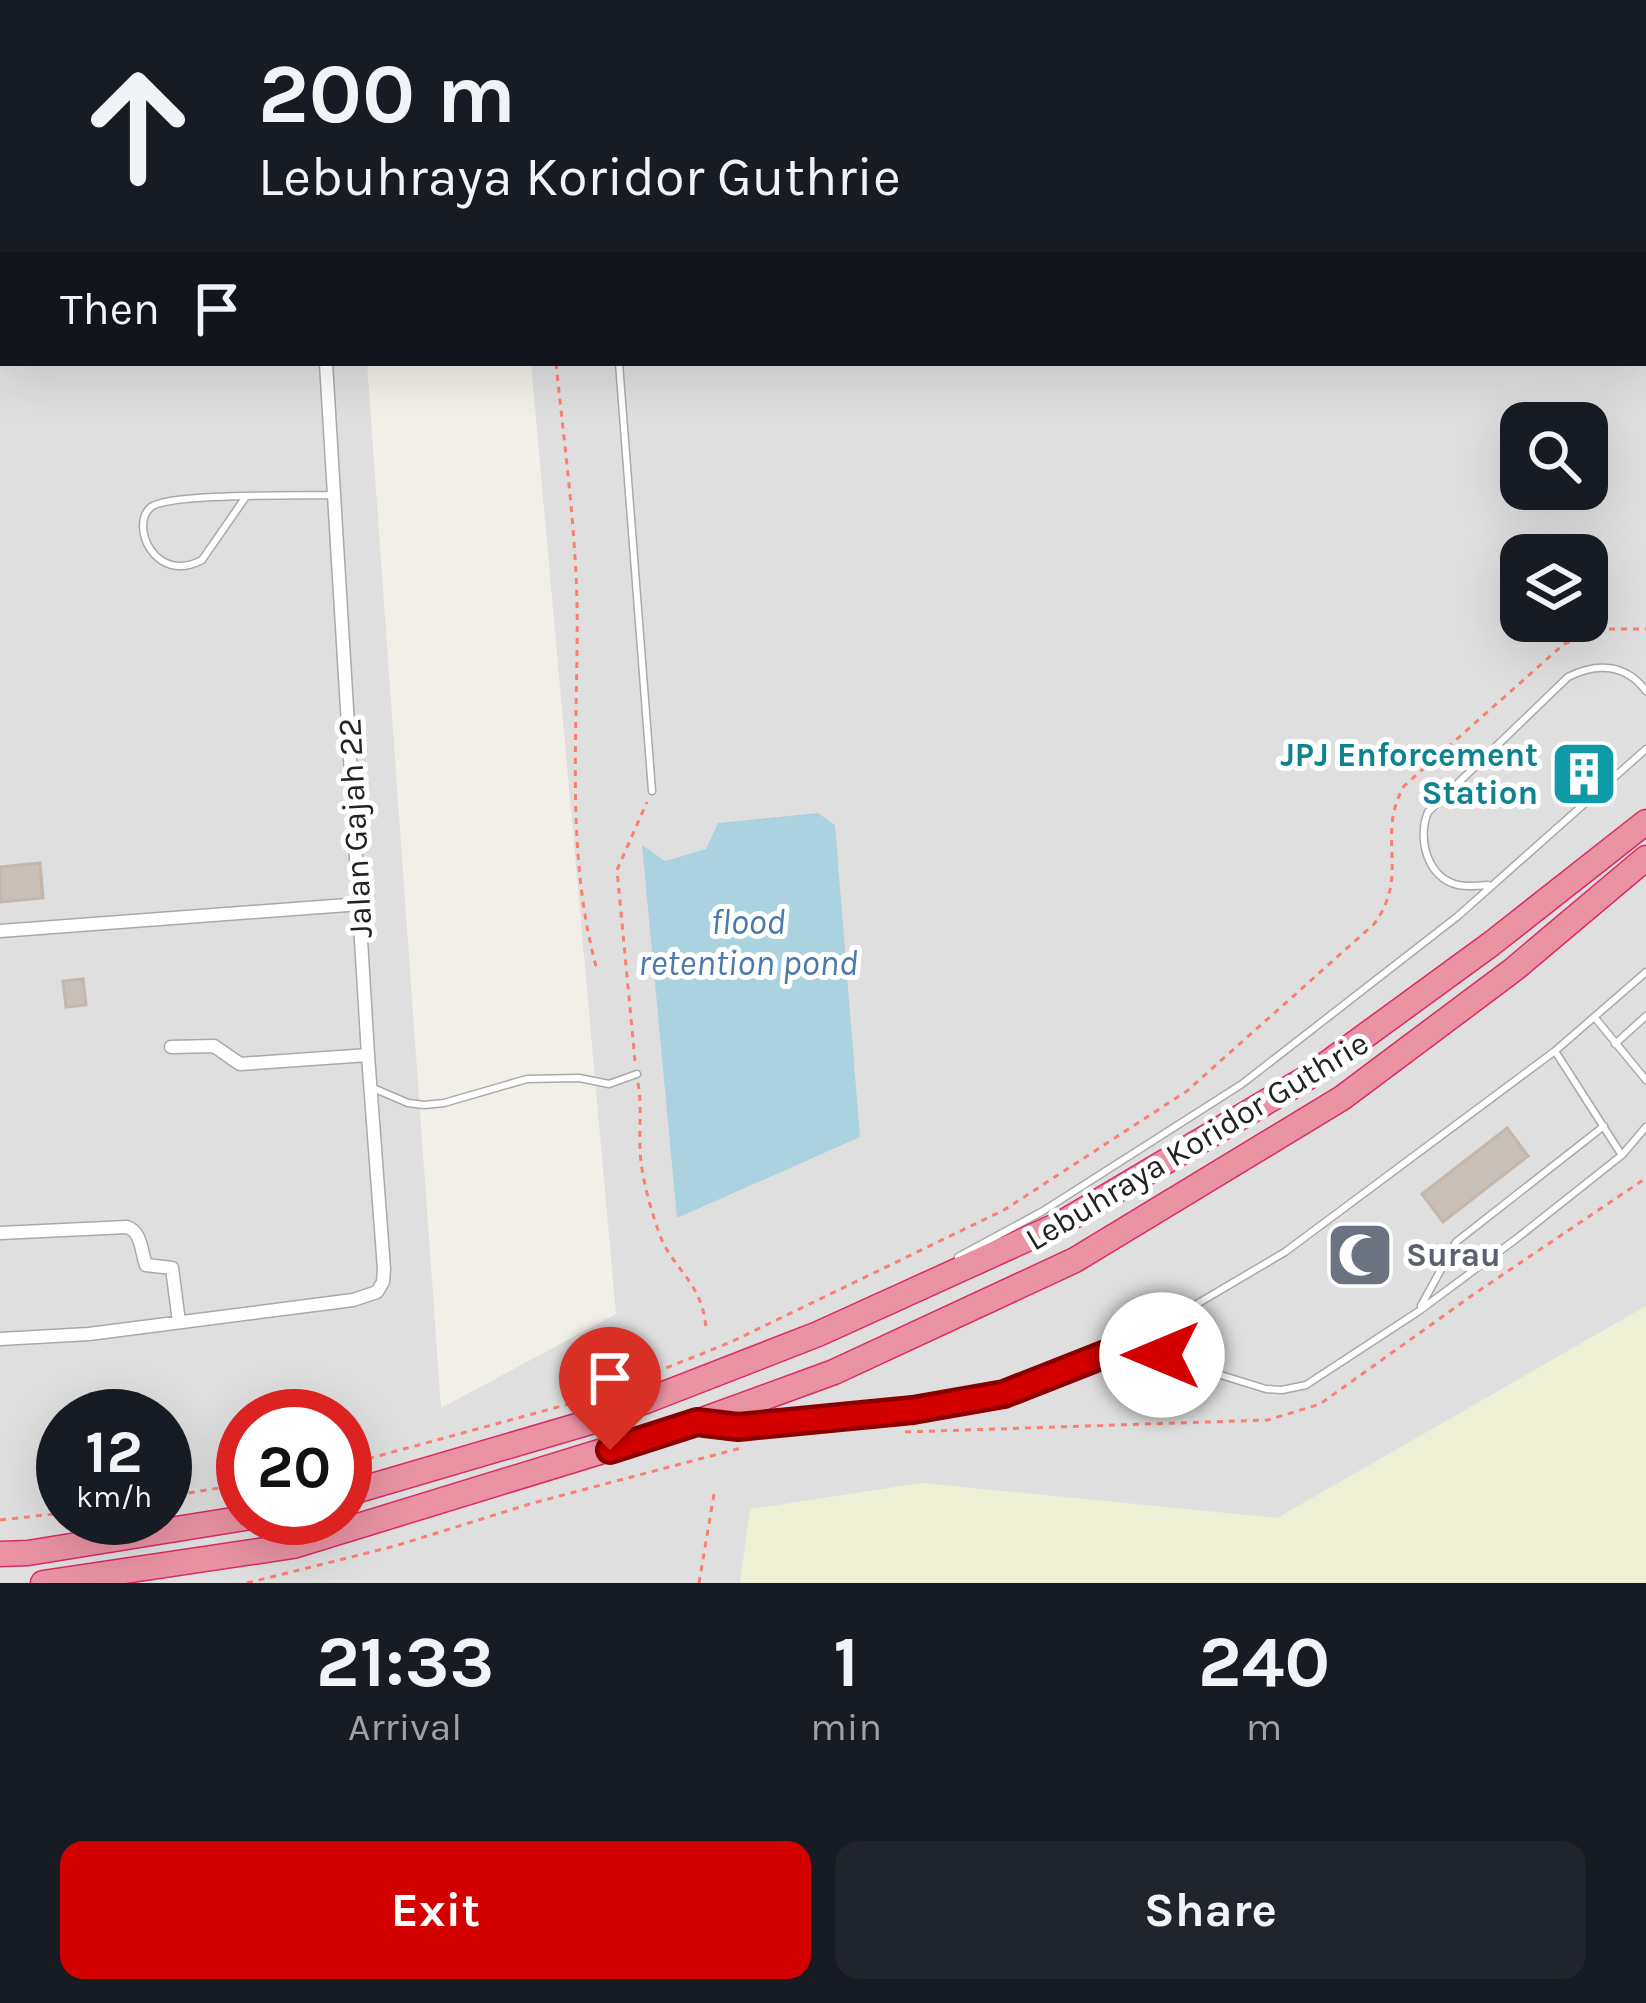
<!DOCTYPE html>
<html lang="en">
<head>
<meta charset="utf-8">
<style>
  :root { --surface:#171b24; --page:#20242c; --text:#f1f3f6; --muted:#9ea1a6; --accent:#d40000 }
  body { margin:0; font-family:Karla,sans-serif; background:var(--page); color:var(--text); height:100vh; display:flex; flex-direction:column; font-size:45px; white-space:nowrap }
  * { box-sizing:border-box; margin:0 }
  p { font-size:39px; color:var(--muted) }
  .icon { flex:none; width:66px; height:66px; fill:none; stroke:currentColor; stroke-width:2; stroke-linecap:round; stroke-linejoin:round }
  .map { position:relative; height:1583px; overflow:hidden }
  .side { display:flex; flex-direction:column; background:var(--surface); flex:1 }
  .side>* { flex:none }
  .hud { position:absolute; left:0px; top:0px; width:1647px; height:366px; box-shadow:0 12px 48px #0002; background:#171b24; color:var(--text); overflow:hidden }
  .tools { position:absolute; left:1500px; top:402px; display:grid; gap:24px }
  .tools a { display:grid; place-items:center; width:108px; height:108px; border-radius:24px; background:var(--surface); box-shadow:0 12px 48px #0002; font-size:60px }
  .speed { position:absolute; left:36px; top:1389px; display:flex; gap:24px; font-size:60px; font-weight:700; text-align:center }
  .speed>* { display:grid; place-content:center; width:156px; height:156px; border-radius:50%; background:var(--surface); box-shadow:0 12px 48px #0002; line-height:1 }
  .speed small { font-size:30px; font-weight:400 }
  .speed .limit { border:18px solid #d22; background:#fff; color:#111 }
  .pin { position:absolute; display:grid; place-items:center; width:102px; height:102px; color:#fff; margin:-123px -51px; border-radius:50% 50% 50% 0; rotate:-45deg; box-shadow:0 0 12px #0007 }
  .pin .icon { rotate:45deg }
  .me { position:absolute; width:132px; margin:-66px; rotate:270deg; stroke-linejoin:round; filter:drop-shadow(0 0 9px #0008) }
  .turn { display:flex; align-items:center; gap:42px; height:252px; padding:0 60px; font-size:54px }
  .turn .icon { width:156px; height:156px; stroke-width:2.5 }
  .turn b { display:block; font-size:84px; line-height:102px }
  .then { display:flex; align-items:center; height:114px; padding:0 60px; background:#0003; gap:24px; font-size:45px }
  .eta { display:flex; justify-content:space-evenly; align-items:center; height:204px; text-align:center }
  .eta b { font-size:72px; font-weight:700; line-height:84px }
  .primary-button { display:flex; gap:24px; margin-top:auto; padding:24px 60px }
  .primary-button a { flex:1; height:138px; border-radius:24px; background:var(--accent); color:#fff; font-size:48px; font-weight:700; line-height:138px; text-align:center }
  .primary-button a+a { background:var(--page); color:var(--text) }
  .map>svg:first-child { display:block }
  .residential { fill:#e0dfdf; fill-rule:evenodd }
  .farmland { fill:#eef0d5 }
  .water { fill:#aad3df }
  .building { fill:#c7bfb8; stroke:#c4b6ab; stroke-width:3 }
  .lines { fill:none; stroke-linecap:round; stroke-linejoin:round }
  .service-casing { stroke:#a9a9a9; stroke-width:9 }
  .minor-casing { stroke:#a9a9a9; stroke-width:15 }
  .motorway-casing { stroke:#dc2a67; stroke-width:27 }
  .path { stroke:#fa8072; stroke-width:3; stroke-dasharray:6 6; stroke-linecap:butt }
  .service { stroke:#fff; stroke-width:6 }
  .minor { stroke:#fff; stroke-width:12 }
  .motorway { stroke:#e892a2; stroke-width:24 }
  .route-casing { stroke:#8a0000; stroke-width:30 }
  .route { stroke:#d40000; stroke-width:21 }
  .labels { text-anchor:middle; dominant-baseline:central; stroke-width:10; stroke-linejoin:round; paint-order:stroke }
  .culture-label { font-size:33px; font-weight:bold; fill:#0d838f; stroke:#fff; text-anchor:end }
  .street-label { font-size:33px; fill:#222; stroke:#fff }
  .worship-label { font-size:33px; font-weight:bold; fill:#5b616d; stroke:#fff; text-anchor:start }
  .water-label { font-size:36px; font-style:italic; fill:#4a7aab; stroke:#fff }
</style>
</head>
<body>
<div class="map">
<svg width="1646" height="1583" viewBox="0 0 1646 1583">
  <rect width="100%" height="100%" fill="#f2efe9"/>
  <!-- residential -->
  <path class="residential" d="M0 0H342V3H3V363H367L441 1408 616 1314 531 363H1644V3H498V0H1646V1583H0ZM1521 423H1587V489H1521ZM1521 555H1587V621H1521ZM63 1416H165V1518H63ZM243 1416H345V1518H243Z"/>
  <!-- farmland -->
  <path class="farmland" d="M1646 1306V1583H740L750 1509 922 1483 1277 1518Z"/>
  <!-- water -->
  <path class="water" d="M818 813 835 825 860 1137 677 1218 642 845 665 861 706 849 718 823Z"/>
  <!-- building -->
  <path class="building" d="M1585 756 1601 775 1582 791 1566 773Z
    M40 863 43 898 0 902V867Z
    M83 979 86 1005 66 1007 63 981Z
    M1507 1128 1528 1156 1443 1222 1422 1194Z"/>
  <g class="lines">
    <!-- service casing -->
    <g class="service-casing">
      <path id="service" d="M591 0V3
        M619 363 652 791
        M245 498 202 560C155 585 129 525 151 507 169 493 302 496 331 495
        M1488 885C1478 886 1467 887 1458 885 1427 878 1417 838 1428 812L1568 677C1597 662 1626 664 1646 691
        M1596 1019 1646 1080
        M1615 1044 1646 1016
        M1555 1051 1621 1154
        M373 1088 408 1103 424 1105 444 1103 527 1079 579 1078 609 1084 637 1074
        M958 1257 1043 1211 1242 1084 1458 916 1646 749
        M1421 1306 1456 1242 1604 1126
        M1129 1344 1285 1252 1555 1051 1646 972
        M1130 1347 1266 1389 1282 1390 1306 1385 1419 1311 1516 1239 1622 1155 1646 1127"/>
    </g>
    <!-- minor casing -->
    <g class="minor-casing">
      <path id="minor" d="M291 0V3
        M1594 0V3
        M1644 17H1646
        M0 37H3
        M0 323H3
        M1644 336 1646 349
        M0 931 361 904
        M171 1047 214 1046 240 1064 368 1055
        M0 1233 127 1227C142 1232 141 1252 146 1265L172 1268 179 1322
        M0 1339 89 1334 353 1300 377 1292 383 1282 384 1269 368 1055 326 363"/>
    </g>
    <!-- motorway casing -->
    <g class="motorway-casing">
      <path id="motorway" d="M702 1423 738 1427 913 1410 1004 1395 1126 1346
        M345 1494 597 1420 818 1334 1060 1224 1310 1076 1491 944 1646 822
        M0 1554 28 1553 245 1518
        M43 1583 293 1546 697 1422 834 1372 1075 1260 1342 1098 1513 970 1646 858"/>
    </g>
    <!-- path -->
    <path class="path" d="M523 0V3
      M556 363C564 442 575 522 577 602 579 724 564 851 597 970
      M635 1061 617 870 647 802
      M638 1083C642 1105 639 1126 640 1148 641 1176 649 1203 658 1230 670 1268 703 1281 706 1329
      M905 1432 1268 1420 1320 1404 1477 1292 1646 1178
      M345 1465 591 1398 731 1342 1004 1210 1187 1091 1374 924C1411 874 1375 837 1404 786L1564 644 1601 629H1646
      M165 1497 243 1484
      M0 1520 63 1513
      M247 1583 395 1546 533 1503 741 1448
      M699 1583 714 1494"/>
    <!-- service -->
    <use href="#service" class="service"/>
    <!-- minor -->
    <use href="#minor" class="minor"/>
    <!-- motorway -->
    <use href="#motorway" class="motorway"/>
  </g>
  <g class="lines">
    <!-- route casing -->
    <g class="route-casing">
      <path id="route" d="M610 1450 697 1422 738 1427 913 1410 1004 1394 1126 1346 1162 1355"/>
    </g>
    <!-- route -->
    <use href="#route" class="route"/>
  </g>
  <!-- icons -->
  <defs>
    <g id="building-square" transform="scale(3.45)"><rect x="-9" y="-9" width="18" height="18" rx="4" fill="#0f9aa8" stroke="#fff"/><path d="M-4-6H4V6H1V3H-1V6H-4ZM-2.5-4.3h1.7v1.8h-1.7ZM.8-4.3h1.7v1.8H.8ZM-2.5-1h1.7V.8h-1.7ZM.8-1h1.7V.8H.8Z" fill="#fff"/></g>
    <g id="mosque-square" transform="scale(3.45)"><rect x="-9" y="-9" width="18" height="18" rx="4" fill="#6b7280" stroke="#fff"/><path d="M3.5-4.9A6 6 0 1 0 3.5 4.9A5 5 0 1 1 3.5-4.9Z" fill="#fff"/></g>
  </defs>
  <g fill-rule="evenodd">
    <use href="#building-square" x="1584" y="774"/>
    <use href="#mosque-square" x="1360" y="1255"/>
  </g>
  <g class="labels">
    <!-- culture labels -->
    <g class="culture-label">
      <text x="1538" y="755">JPJ Enforcement<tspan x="1538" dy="38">Station</tspan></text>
    </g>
    <!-- street labels -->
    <g class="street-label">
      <text transform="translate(355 828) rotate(-93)">Jalan Gajah 22</text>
      <text transform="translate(1197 1141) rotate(-31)">Lebuhraya Koridor Guthrie</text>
    </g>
    <!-- worship labels -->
    <g class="worship-label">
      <text x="1406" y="1255">Surau</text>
    </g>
    <!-- water labels -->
    <g class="water-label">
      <text x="748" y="922">flood<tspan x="748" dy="41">retention pond</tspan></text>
    </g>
  </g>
</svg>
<div class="tools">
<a><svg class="icon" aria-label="search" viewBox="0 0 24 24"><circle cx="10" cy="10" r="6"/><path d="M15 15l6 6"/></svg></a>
<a><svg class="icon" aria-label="layers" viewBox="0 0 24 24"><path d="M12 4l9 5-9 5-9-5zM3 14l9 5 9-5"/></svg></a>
</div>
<div class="speed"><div>12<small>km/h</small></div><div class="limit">20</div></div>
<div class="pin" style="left:610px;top:1450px;background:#d93025"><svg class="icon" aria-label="arrive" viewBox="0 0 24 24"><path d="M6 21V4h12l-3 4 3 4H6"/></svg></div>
<svg class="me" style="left:1162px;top:1355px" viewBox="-20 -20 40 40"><circle r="19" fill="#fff"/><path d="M0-13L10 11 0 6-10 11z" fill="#d40000"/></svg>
<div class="hud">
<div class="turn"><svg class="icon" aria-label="ahead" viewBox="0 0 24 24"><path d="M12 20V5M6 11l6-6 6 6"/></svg><div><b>200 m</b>Lebuhraya Koridor Guthrie</div></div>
<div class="then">Then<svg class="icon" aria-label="arrive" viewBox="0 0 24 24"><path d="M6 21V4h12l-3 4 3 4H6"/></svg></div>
</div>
</div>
<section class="side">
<div class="eta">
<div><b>21:33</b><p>Arrival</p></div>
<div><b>1</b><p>min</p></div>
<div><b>240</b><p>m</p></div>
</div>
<div class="primary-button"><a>Exit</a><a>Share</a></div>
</section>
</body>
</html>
